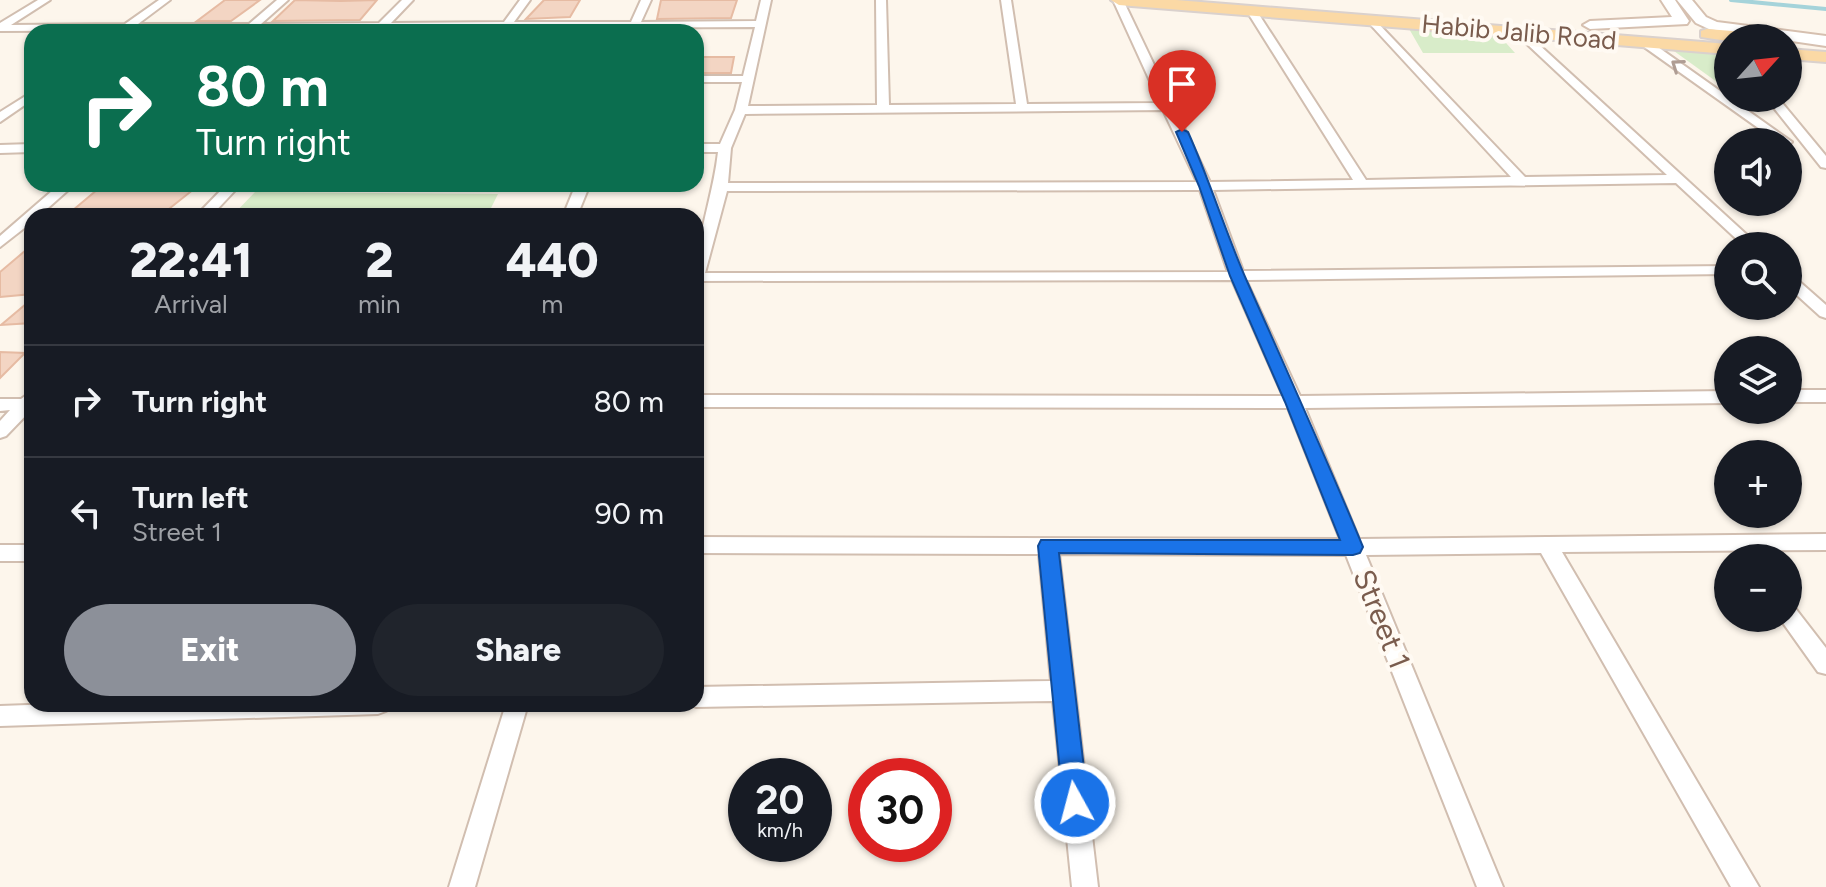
<!DOCTYPE html>
<html lang="en">
<head>
<meta charset="utf-8">
<style>
  :root { --surface:#171b24; --page:#20242c; --text:#f1f3f6; --muted:#9ea1a6; --line:#363941; --accent:#8c9099 }
  body { margin:0; font-family:Figtree,sans-serif; background:var(--page); color:var(--text); height:100vh; display:flex; flex-direction:column; font-size:30px; white-space:nowrap }
  * { box-sizing:border-box; margin:0 }
  p { font-size:26px; color:var(--muted) }
  .icon { flex:none; width:44px; height:44px; fill:none; stroke:currentColor; stroke-width:2; stroke-linecap:round; stroke-linejoin:round }
  .map { position:relative; flex:1; overflow:hidden }
  .sheet { position:absolute; left:24px; top:208px; width:680px; height:504px; display:flex; flex-direction:column; background:var(--surface); border-radius:24px; box-shadow:0 2px 6px #0004 }
  .sheet>* { flex:none }
  .banner { position:absolute; left:24px; top:24px; width:680px; height:168px; border-radius:24px; box-shadow:0 2px 6px #0004; background:#0b6e4f; color:#fff; overflow:hidden }
  .needle { width:52px; rotate:63deg }
  .fabs { position:absolute; left:1714px; top:24px; display:grid; gap:16px }
  .fabs a { display:grid; place-items:center; width:88px; height:88px; border-radius:50%; background:var(--surface); box-shadow:0 2px 6px #0004; font-size:40px }
  .speed { position:absolute; left:728px; top:758px; display:flex; gap:16px; font-size:40px; font-weight:700; text-align:center }
  .speed>* { display:grid; place-content:center; width:104px; height:104px; border-radius:50%; background:var(--surface); box-shadow:0 2px 6px #0004; line-height:1 }
  .speed small { font-size:20px; font-weight:400 }
  .speed .limit { border:12px solid #d22; background:#fff; color:#111 }
  .pin { position:absolute; display:grid; place-items:center; width:68px; height:68px; color:#fff; margin:-82px -34px; border-radius:50% 50% 50% 0; rotate:-45deg; box-shadow:0 0 8px #0007 }
  .pin .icon { rotate:45deg }
  .me { position:absolute; width:88px; margin:-44px; rotate:353deg; stroke-linejoin:round; filter:drop-shadow(0 0 6px #0008) }
  .turn { display:flex; align-items:center; gap:28px; height:168px; padding:0 40px; font-size:36px }
  .turn .icon { width:104px; height:104px; stroke-width:2.5 }
  .turn b { display:block; font-size:56px; line-height:68px }
  .eta { display:flex; justify-content:space-evenly; align-items:center; height:136px; text-align:center }
  .eta b { font-size:48px; font-weight:800; line-height:56px }
  .action { display:flex; gap:16px; margin-top:auto; padding:16px 40px }
  .action a { flex:1; height:92px; border-radius:48px; background:var(--accent); color:#fff; font-size:32px; font-weight:800; line-height:92px; text-align:center }
  .action a+a { background:var(--page); color:var(--text) }
  ul { padding:0; list-style:none }
  li { display:flex; align-items:center; gap:24px; height:112px; padding:0 40px; border-top:2px solid var(--line) }
  li div { flex:1 }
  li b { display:block; font-size:30px }
  li em { font-style:normal }
  .map>svg:first-child { display:block }
  .green { fill:#d8ecc9 }
  .lines { fill:none; stroke-linecap:round; stroke-linejoin:round }
  .stream { stroke:#a5d3da; stroke-width:4 }
  .building { fill:#f3d5c3; stroke:#e6bba3; stroke-width:2 }
  .street-casing { stroke:#d1beb0; stroke-width:4 }
  .secondary-casing { stroke:#d6c0b0; stroke-width:4 }
  .primary-casing { stroke:#dad1cd; stroke-width:4 }
  .street { fill:#fff; fill-rule:evenodd }
  .secondary { fill:#fff; fill-rule:evenodd }
  .primary { fill:#fbd9a5; fill-rule:evenodd }
  .oneway { stroke:#af9d94 }
  .route { fill:#1a73e8; stroke:#114b97; stroke-width:2 }
  .labels { text-anchor:middle; dominant-baseline:central; stroke-width:8; stroke-linejoin:round; paint-order:stroke }
  .far-street-label { font-size:26px; fill:#7a5c4d; stroke:#fffaf3 }
  .street-label { font-size:30px; fill:#7a5c4d; stroke:#fffaf3 }
</style>
</head>
<body>
<div class="map">
<svg width="1826" height="887" viewBox="0 0 1826 887">
  <rect width="100%" height="100%" fill="#fdf6ec"/>
  <!-- green -->
  <path class="green" d="M1408 27 1498 34 1515 53H1423Z
    M1667 46 1717 49 1728 62V90Z
    M255 192 498 194 487 216H232Z"/>
  <g class="lines">
    <!-- stream -->
    <path class="stream" d="M1731 0 1826 9"/>
  </g>
  <!-- building -->
  <path class="building" d="M225 0H260L231 21H197Z
    M295 0 341 1 377 0 360 20 273 21Z
    M544 0H580L570 17 526 19Z
    M661 0H737L731 18 657 19Z
    M696 57H734L731 73H696Z
    M104 184H134L131 187 194 189 160 216H66Z
    M32 245V294L0 297V272Z
    M32 299V323L1 325Z
    M0 352 25 353 0 378Z"/>
  <g class="lines">
    <!-- street casing -->
    <g class="street-casing">
      <path id="street" d="M38 0H50L11 25 125 24 159 0H170L138 24H249L277 0H288L261 24 379 23 402 0H413L391 23 504 22 520 0H530L514 22H631L641 0H651L641 22 756 21 761 0H771L748 106 877 105 876 0H886L889 105 1016 104 1001 0H1011L1027 104 1160 103 1113 0H1123L1210 182 1353 180 1248 13 1253 10 1258 13 1366 180 1511 177 1369 23V19L1373 18 1525 177 1667 175 1514 32 1523 30 1759 246H1744L1676 183 1213 190 1243 271 1728 266V274L1246 280 1300 396 1728 391V403L1305 408 1359 539 1826 534V550L1562 552 1759 887H1731L1541 553 1366 555 1503 887H1477L1346 555 1059 554 1098 887H1072L1053 701 696 707 688 704H696V687L1051 681 1039 554 696 553V537L1340 539 1288 408 696 407V395L1283 396 1232 280 696 281C696 237 713 197 718 152H696V144H720L735 110 742 82H696V76H743L755 27 385 29 379 32 374 29 0 31V23ZM1163 110 1197 182 728 183 731 148 745 114ZM1191 190H1200L1228 272 705 273 727 191Z
        M1640 40H1648L1792 142 1788 145V142H1778L1640 44Z
        M32 92V100L0 122V112Z
        M1766 98H1778L1826 156V168L1821 167Z
        M32 144V152L0 153V145Z
        M60 184H75L39 216H32V222L0 247V236Z
        M227 184H241L211 216H196Z
        M576 184H590L577 216H563Z
        M1788 275 1793 276 1826 305V318L1820 316 1788 287Z
        M1788 390H1826V402H1788Z
        M32 391V409L6 436 0 438V421L10 410 0 411V399H21Z
        M0 545H32V561H0Z
        M1788 605 1795 608 1826 648V674L1818 672 1781 620 1779 618H1788Z
        M56 704H389L386 711 378 714 0 726V706Z
        M506 704H528L475 887H449Z"/>
    </g>
    <!-- secondary casing -->
    <g class="secondary-casing">
      <path id="secondary" d="M1661 0H1675L1689 21 1687 24 1590 29 1583 25 1590 21 1672 17Z
        M1677 0H1692L1706 17 1717 22 1826 36V46L1709 29 1696 23Z"/>
    </g>
    <!-- primary casing -->
    <g class="primary-casing">
      <path id="primary" d="M1111 0H1176L1728 44V54L1119 5Z
        M1707 29 1757 33 1765 38H1728V41L1701 37V31Z
        M1788 49 1826 52V62L1788 59Z"/>
    </g>
    <!-- street -->
    <use href="#street" class="street"/>
    <!-- secondary -->
    <use href="#secondary" class="secondary"/>
    <!-- primary -->
    <use href="#primary" class="primary"/>
  </g>
  <!-- one-way arrows -->
  <defs><path id="oneway-chevron" d="M-2-3.5L2.5 0L-2 3.5" fill="none" stroke-width="1.6" stroke-linecap="round" stroke-linejoin="round" transform="scale(2)"/></defs>
  <use class="oneway" href="#oneway-chevron" transform="translate(1677 65) rotate(-145)"/>
  <!-- route -->
  <path class="route" d="M1182 129 1188 132C1210 181 1225 231 1246 279 1286 369 1326 457 1363 547L1360 553 1353 555 1059 553 1088 803 1084 812 1075 815 1066 812 1063 803 1038 546 1041 540H1340L1285 402 1230 276 1199 186 1176 132Z"/>
  <g class="labels">
    <!-- far-street labels -->
    <g class="far-street-label">
      <text transform="translate(1519 32) rotate(5)">Habib Jalib Road</text>
    </g>
    <!-- street labels -->
    <g class="street-label">
      <text transform="translate(1382 619) rotate(68)">Street 1</text>
    </g>
  </g>
</svg>
<div class="fabs">
<a><svg class="needle" viewBox="-14 -14 28 28"><path d="M0-13l5 13h-10z" fill="#e53935"/><path d="M0 13l5-13h-10z" fill="#9ea1a6"/></svg></a>
<a><svg class="icon" aria-label="sound" viewBox="0 0 24 24"><path d="M4 9h4l5-4v14l-5-4H4zM17 9q2 3 0 6"/></svg></a>
<a><svg class="icon" aria-label="search" viewBox="0 0 24 24"><circle cx="10" cy="10" r="6"/><path d="M15 15l6 6"/></svg></a>
<a><svg class="icon" aria-label="layers" viewBox="0 0 24 24"><path d="M12 4l9 5-9 5-9-5zM3 14l9 5 9-5"/></svg></a>
<a>+</a>
<a>−</a>
</div>
<div class="speed"><div>20<small>km/h</small></div><div class="limit">30</div></div>
<div class="pin" style="left:1182px;top:132px;background:#d93025"><svg class="icon" aria-label="arrive" viewBox="0 0 24 24"><path d="M6 21V4h12l-3 4 3 4H6"/></svg></div>
<svg class="me" style="left:1075px;top:803px" viewBox="-20 -20 40 40"><circle r="17" fill="#1a73e8" stroke="#fff" stroke-width="3"/><path d="M0-11L8 9 0 5-8 9z" fill="#fff"/></svg>
<div class="banner">
<div class="turn"><svg class="icon" aria-label="right" viewBox="0 0 24 24"><path d="M7 20v-9h11M14 6l5 5-5 5"/></svg><div><b>80 m</b>Turn right</div></div>
</div>
<section class="sheet">
<div class="eta">
<div><b>22:41</b><p>Arrival</p></div>
<div><b>2</b><p>min</p></div>
<div><b>440</b><p>m</p></div>
</div>
<ul>
<li><svg class="icon" aria-label="right" viewBox="0 0 24 24"><path d="M7 20v-9h11M14 6l5 5-5 5"/></svg><div><b>Turn right</b></div><em>80 m</em></li>
<li><svg class="icon" aria-label="left" viewBox="0 0 24 24"><path d="M17 20v-9H6M10 6l-5 5 5 5"/></svg><div><b>Turn left</b><p>Street 1</p></div><em>90 m</em></li>
</ul>
<div class="action"><a>Exit</a><a>Share</a></div>
</section>
</div>
</body>
</html>
